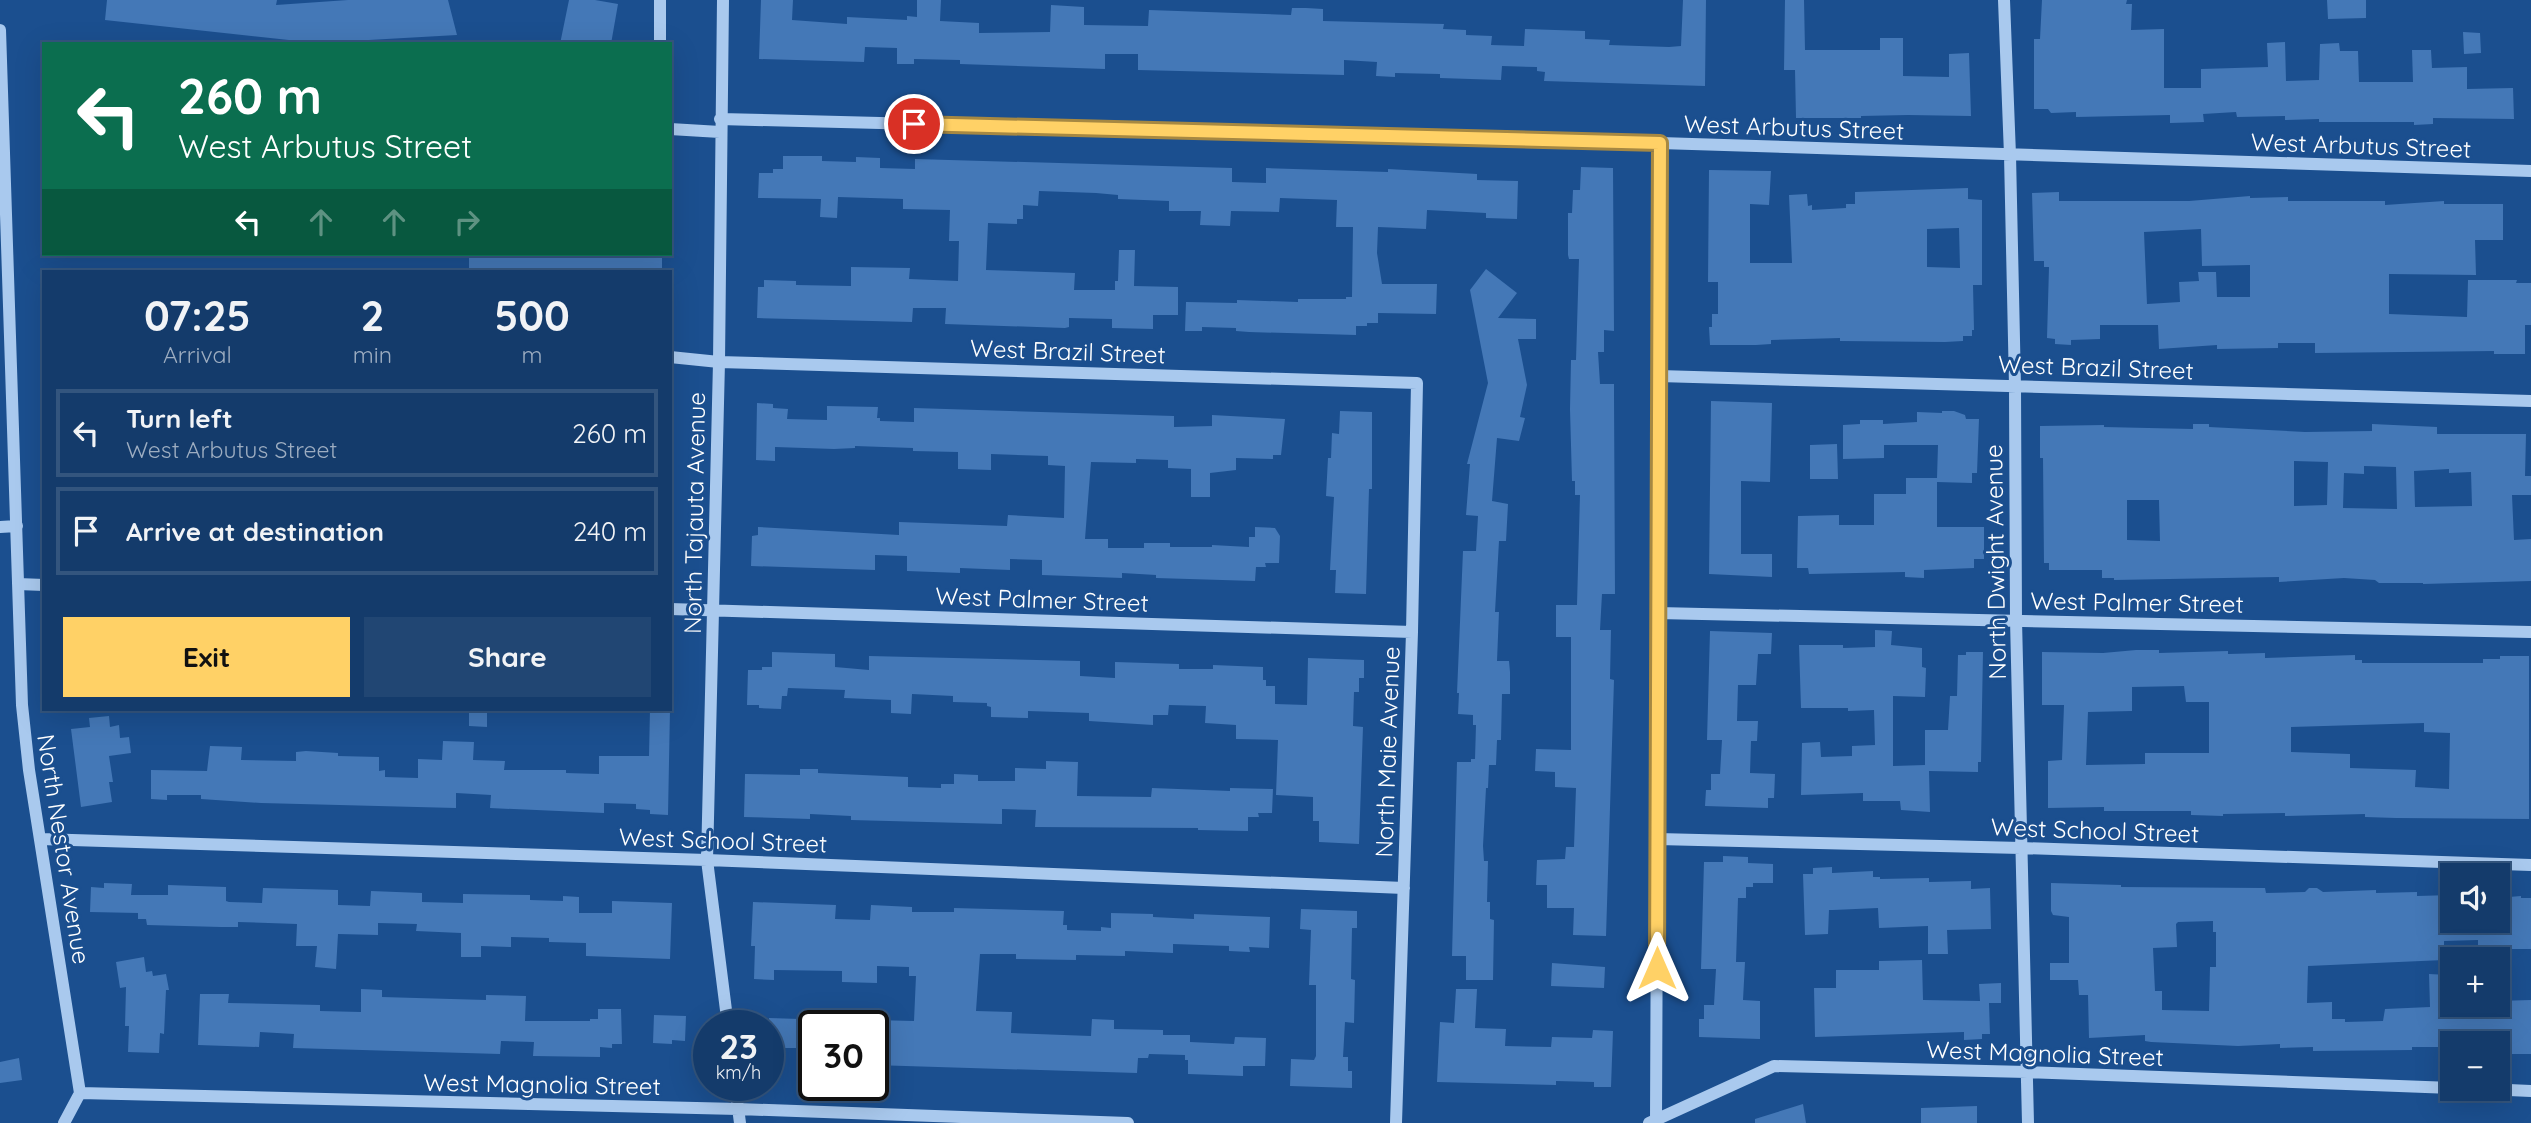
<!DOCTYPE html>
<html lang="en">
<head>
<meta charset="utf-8">
<style>
  :root { --surface:#143b6b; --page:#214673; --text:#f1f3f6; --muted:#9dadc1; --line:#33557e; --accent:#ffd166 }
  body { margin:0; font-family:Quicksand,sans-serif; background:var(--page); color:var(--text); height:100vh; display:flex; flex-direction:column; font-size:26px; white-space:nowrap }
  * { box-sizing:border-box; margin:0 }
  p { font-size:23px; color:var(--muted) }
  .icon { flex:none; width:38px; height:38px; fill:none; stroke:currentColor; stroke-width:2; stroke-linecap:round; stroke-linejoin:round }
  .map { position:relative; flex:1; overflow:hidden }
  .details { position:absolute; left:42px; top:270px; width:630px; height:441px; display:flex; flex-direction:column; background:var(--surface); border-radius:0px; box-shadow:0 7px 28px #0002,0 0 0 2px var(--line) }
  .details>* { flex:none }
  .guide { position:absolute; left:42px; top:42px; width:630px; height:214px; border-radius:0px; box-shadow:0 7px 28px #0002,0 0 0 2px var(--line); background:#0b6e4f; color:#fff; overflow:hidden }
  .buttons { position:absolute; left:2440px; top:863px; display:grid; gap:14px }
  .buttons a { display:grid; place-items:center; width:70px; height:70px; border-radius:0px; background:var(--surface); box-shadow:0 7px 28px #0002,0 0 0 2px var(--line); font-size:35px }
  .speed { position:absolute; left:693px; top:1010px; display:flex; gap:14px; font-size:35px; font-weight:700; text-align:center }
  .speed>* { display:grid; place-content:center; width:91px; height:91px; border-radius:50%; background:var(--surface); box-shadow:0 7px 28px #0002,0 0 0 2px var(--line); line-height:1 }
  .speed small { font-size:18px; font-weight:400 }
  .speed .limit { border:4px solid #111; border-radius:10px; background:#fff; color:#111 }
  .pin { position:absolute; display:grid; place-items:center; width:60px; height:60px; color:#fff; margin:-30px; border:4px solid #fff; border-radius:50%; box-shadow:0 2px 7px #0007 }
  .me { position:absolute; width:77px; margin:-38px; rotate:0deg; stroke-linejoin:round; filter:drop-shadow(0 0 5px #0008) }
  .turn { display:flex; align-items:center; gap:24px; height:147px; padding:0 21px; font-size:32px }
  .turn .icon { width:91px; height:91px; stroke-width:2.5 }
  .turn b { display:block; font-size:49px; line-height:60px }
  .lanes { display:flex; align-items:center; height:66px; padding:0 21px; background:#0003; justify-content:center; gap:35px; direction:ltr }
  .lanes .off { opacity:.35 }
  .eta { display:flex; justify-content:space-evenly; align-items:center; height:119px; text-align:center }
  .eta b { font-size:42px; font-weight:700; line-height:49px }
  .action { display:flex; gap:14px; margin-top:auto; padding:14px 21px }
  .action a { flex:1; height:80px; border-radius:0px; background:var(--accent); color:#111; font-size:28px; font-weight:700; line-height:80px; text-align:center }
  .action a+a { background:var(--page); color:var(--text) }
  ul { padding:0; list-style:none }
  li { display:flex; align-items:center; gap:21px; height:88px; margin:0 14px 10px; padding:0 7px; border:4px solid var(--line); border-radius:0px }
  li div { flex:1 }
  li b { display:block; font-size:26px }
  li em { font-style:normal }
  .map>svg:first-child { display:block }
  .building { fill:#4478b7; fill-rule:evenodd }
  .lines { fill:none; stroke-linecap:round; stroke-linejoin:round }
  .minor { stroke:#a9c9ee; stroke-width:12 }
  .route-casing { stroke:#a68842; stroke-width:18 }
  .route { stroke:#ffd166; stroke-width:12 }
  .labels { text-anchor:middle; dominant-baseline:central; stroke-width:6; stroke-linejoin:round; paint-order:stroke }
  .street-label { font-size:24px; fill:#fff; stroke:#1b4f8f }
</style>
</head>
<body>
<div class="map">
<svg width="2531" height="1123" viewBox="0 0 2531 1123">
  <rect width="100%" height="100%" fill="#1b4f8f"/>
  <!-- building -->
  <path class="building" d="M107 0H277L276 5 348 0H448L457 35 298 44V41L105 20Z
    M569 0H595L618 4 611 44H560Z
    M761 0H793L792 20 847 24V17L907 20V16L917 17V0H941L940 21 979 23V33L1050 32 1051 5 1084 7V25L1148 26 1149 10 1291 15 1292 8H1306L1323 9V21L1444 24 1443 29 1466 30V35L1492 36 1491 45 1524 46 1525 29 1585 31V39L1610 40 1609 45 1669 47 1681 46 1683 0H1706L1705 86 1544 81 1545 72 1537 71V67L1502 66 1501 80 1440 78V74L1395 73V77L1376 76 1377 62 1344 60V75L1138 70V54H1105V69L960 64V60L914 59V64H897V48L865 47 864 62 759 59Z
    M1785 0H1804L1805 50H1880V38H1903V76L1949 77V54L1969 53 1971 116 1908 115 1861 116V118H1796L1795 70H1784Z
    M2042 0H2127L2126 4H2132L2131 30 2164 29V88H2201V69L2268 67 2267 43 2285 42 2286 81 2319 80 2320 44 2339 43 2340 51H2358L2359 82H2413L2412 50H2431L2432 68 2467 67V89L2513 88 2514 119 2433 118V124L2414 125V122H2319V119L2285 120V116L2237 117 2236 112 2203 114 2204 122 2170 123V115L2076 117V112L2051 113 2048 109H2034V39H2040Z
    M2327 0H2366V18L2328 19Z
    M2463 32 2480 33 2481 53 2464 54Z
    M783 156H822V161L856 162V157L880 158V168L915 169V159L1232 168V182L1266 183V168L1388 172V169L1477 174V180L1518 181 1517 219 1486 218V213L1427 210 1426 229 1378 227 1377 253 1382 284H1437L1436 314 1378 313V323H1367V326H1356V335L1249 332 1236 331V328L1202 327V331H1185L1186 302 1237 303V300L1298 302V299H1346V297H1352L1353 227H1336L1337 200 1280 198 1279 212 1231 211 1230 226 1200 225 1201 211H1169V201L1118 199V195L1096 193 1039 191 1038 206 1023 205V219H1017V224L988 223 986 270 1075 273 1074 290H1115V281H1118L1119 250H1135L1134 286 1178 287V315H1153V329L1112 328V319L1069 318V327L1065 328 945 324 946 308H913L912 322 757 318 758 287H764V280L796 281V285L851 286V267L910 268 909 279 958 281 959 241H949L950 210 903 209V199L838 197 837 218 820 217 821 199 758 198 759 173H773V169H783Z
    M1581 167 1613 168 1614 331 1604 330V352H1598L1600 384H1614V394L1615 594H1602L1600 630H1611L1610 679 1614 680 1606 936 1573 935 1574 908H1547V885H1536L1537 860 1565 859 1566 847H1574L1576 788 1555 787V772L1535 771 1536 749 1571 750V637H1556V605H1577L1580 495H1575V481H1572L1570 409 1571 360H1576L1579 259H1569L1568 255V213H1572L1573 190H1580Z
    M1709 170 1771 171 1769 205 1750 204V263H1792L1789 195 1807 194 1808 206 1812 205V210L1846 208V204H1855V192L1968 188V199L1982 200V285H1973L1974 330H1972V336H1963V341L1945 342 1840 341V338L1771 340V344L1756 345H1710L1709 327H1712V314H1718V282H1708ZM1959 228 1960 268 1927 267V229Z
    M2059 192V201H2189L2250 196V198L2288 197V201H2385V205L2444 201V204H2503V240H2475L2476 275 2389 274V314L2467 317 2468 280H2517L2516 283H2531V325H2525V354H2494V351L2315 353V343H2278V348L2217 349V345L2159 349 2158 325H2100V339L2071 340V345L2055 344V339L2047 338 2049 267H2044V261H2034L2032 193ZM2201 229 2202 266 2250 265V297H2217L2216 272H2198L2199 281 2179 282 2180 302 2147 304 2144 232Z
    M469 254H662V271H469Z
    M1486 269 1517 293 1498 318 1536 319V339H1518L1527 385 1520 417 1525 418 1519 441 1497 438 1492 501 1508 504 1506 541H1499L1495 612H1499L1497 661H1509L1510 672V694H1502L1501 740H1497L1496 765H1489L1488 788H1486L1483 846 1484 861H1488L1487 902H1490V919L1494 920 1493 980H1466V956H1452L1457 762H1471V759H1475L1476 725H1473V715L1458 714 1459 693H1457L1463 551H1476L1478 516 1466 515 1470 464H1467L1488 383 1470 290Z
    M1711 401 1772 403 1770 482 1741 481V554H1772V577L1709 574Z
    M757 403 773 404V408L788 409 787 419 827 420V406L878 407 877 418H880V421L914 422V408L1174 416V427L1212 426V415L1285 419 1281 455H1273V459L1236 458V470L1210 473V497H1191V469L1168 468V460L1136 459V463L1091 462 1085 539H1108V548H1144V543H1170V547H1212V545L1249 547V537H1255V527L1275 528 1280 536 1279 563H1265L1266 567H1256L1255 581 1156 578V575L1122 573V578L1042 575V560L1010 559V570L960 568V573L907 571V556L875 555V570L751 566 752 536 758 535V527L899 535V522L1007 526 1008 515 1064 518 1065 466 1048 465V456L991 454V470L958 469V452L913 451V448L855 446V448L834 449 775 447V461L756 460Z
    M1340 411 1372 412V489H1369L1366 594 1335 593 1336 570H1330L1334 497 1326 496 1328 458H1331L1332 433 1339 434Z
    M1942 411H1954L1965 415 1966 419H1979L1977 473H1972V483L1937 482V527H1984V559H1974V568L1924 570V578L1905 577V572L1809 574 1808 568H1797L1798 516 1839 515V525H1874V494H1906V478H1937L1938 445H1884V458L1843 459V425L1860 424V420H1883V424L1917 422V412L1942 413Z
    M2193 424H2209V427L2305 432 2372 431V424L2437 427V434H2526L2525 476H2531V495H2512L2514 540 2531 539V581L2423 584V583H2379L2375 580 2344 578 2279 582V577L2114 580V578H2102V570H2049V563H2044L2043 458H2040V426L2104 425V427L2193 429ZM2294 461 2328 462 2327 505 2294 506ZM2364 466 2396 467 2397 509 2343 508 2344 473 2364 474ZM2449 469V473L2471 472 2472 506 2415 507 2414 471ZM2127 500H2159L2160 541 2127 540Z
    M1837 444 1838 479H1810V445Z
    M1875 630 1892 631 1891 645 1922 648V667L1926 668 1925 697 1893 696V766L1925 765V730H1948L1950 696H1957L1958 655H1966V652H1983L1981 762H1978V772L1929 771 1930 812 1901 810 1900 801H1863V793L1801 795 1802 743 1820 742 1821 757 1852 756V746L1875 745 1874 710 1848 711V708H1801L1799 645H1843V648L1875 647Z
    M1710 631 1772 633 1771 654H1758L1756 685H1738L1737 721H1758L1757 741H1751L1750 773 1775 774 1774 798H1768V808L1705 806 1706 790H1711V774H1720L1722 740H1707Z
    M2136 650H2159V653L2228 651V654L2265 653V658L2355 655V660H2362V663H2483V659H2500V656H2529V819L2396 818 2365 817V814L2285 816V813L2223 814V816L2191 815V811H2104V807L2048 808V761L2062 760 2064 705H2042V652L2103 653ZM2184 686 2186 702H2209V753H2145V764L2086 765 2088 712 2132 711V687ZM2424 723V732L2450 733 2449 789 2415 787 2416 770 2350 768V754L2291 752V727Z
    M772 652 835 654V667L869 670V656L1080 661V676L1115 678V662L1179 664V669H1213V665L1263 667V680H1266V686H1275V704L1307 705 1308 658 1364 660V678H1359V692H1354L1353 726 1363 727 1359 844 1319 842V821H1313V797L1276 795 1278 740 1236 739V725L1205 723 1206 706 1169 705 1168 715H1153V725L1089 721V713L1028 711V718L991 717V707L987 706V703L953 702V696L912 694 911 714 891 713V700L844 698 845 690 788 688 787 696H782L781 709 759 708V705H747L748 670H762V667H772Z
    M469 709H487V727L469 726Z
    M650 709H670L668 815 650 814V810L636 809V804L604 803V813L490 808 491 795 456 793V808L261 803 201 799V795H167V800L151 799V770L207 771 210 746 242 747 241 760 296 761V752L306 751 338 753V756L379 757V771L385 770V777L418 778V759L442 760 443 741 474 742 473 760 505 761 504 770H566V773L599 774V756H649Z
    M109 716 110 727 119 725 120 738 129 737 131 753 109 756 113 782H109L112 802 81 807 71 729 90 727 89 718Z
    M1046 761 1078 762 1077 796 1151 797 1152 788 1230 791V788L1273 789 1272 813H1258L1259 817H1248V831L1198 830V828L1035 827 1036 810 1002 809V824L851 820V816L810 814V819L744 817 745 774 800 775V769H818V773L908 777V787L941 788V784H954V774L978 775V781H1015V768L1046 769Z
    M1723 856 1748 857V863L1773 864V883H1753V887H1746V898H1738L1736 962H1745L1743 1000 1760 1001V1039L1699 1037V1019H1704V1005H1714L1716 969H1701L1704 862H1723Z
    M1832 867V873L1873 871V877H1880V879L1929 878V882L1971 881V889L1990 888 1991 929 1947 930 1948 954H1928V926L1879 928 1878 908 1833 910H1829L1828 934 1805 935 1803 874H1813V868Z
    M104 883 132 884 131 895H168V885L226 887V901L229 902 262 903 263 888 338 890V905L370 906 371 891 422 893V902L463 903V894L530 895V900L563 901V896L579 897V913H612V901L672 903 670 959 586 956V943L549 942V938L511 937V947L481 946V957H461V933L416 931 417 924 378 923V935L338 934 336 969 315 967 317 946H296L297 924 238 922V927H221L147 925 146 919H138V913L90 912 91 887 104 888Z
    M2051 883 2121 885V887L2265 888 2266 893 2305 892 2309 888H2317L2323 892 2376 890V893L2417 892V896L2452 895V920H2497V898L2521 896V898H2531V949H2512V959H2478V940L2444 941V960L2308 966 2307 1003 2332 1002V1019H2345V1022L2383 1021 2385 1009 2430 1007 2429 974 2448 975V1004H2497V1001L2531 1000V1054H2497V1043H2452V1047H2412V1050L2313 1051V1047L2280 1048V1044L2238 1046 2151 1042 2145 1041V1035L2089 1038 2088 995H2079L2078 980H2050V963H2069V917L2053 915 2051 911ZM2213 921V932H2216V967H2210L2209 1011 2162 1010V991H2155L2153 948 2177 947 2176 924 2178 922Z
    M753 902 836 905 835 919 870 920 871 905 912 907V912H954V908L1064 911 1063 925H1067V930L1101 931V927L1111 928V913L1153 914V917L1194 919V914L1270 917 1269 948 1249 947 1250 952 1229 951V946L1173 944V953L1125 951V956L1076 955V960L1016 959V954H980L976 1011 1012 1012 1011 1033 1091 1036 1092 1019 1114 1020V1029L1163 1030V1035H1190V1042L1234 1044 1235 1037 1266 1038 1265 1066H1243V1076L1188 1074V1060H1185V1055L1149 1054 1148 1058H1138L1137 1073 873 1065V1020L914 1021 916 976H909V967L877 966V983L842 982V971L774 970V980L754 979 755 946H751Z
    M1301 909 1357 911V928H1352L1351 979 1355 980 1354 1023 1345 1022 1343 1057H1348V1071H1352V1088L1290 1086 1291 1059 1314 1060 1316 1056V985H1309L1311 930 1300 929Z
    M144 957 146 972 152 971 153 976 166 974 169 990H166L164 1034 160 1033 159 1053 128 1052 129 1026H125L126 987 120 988 116 962Z
    M1922 960 1923 1000 1980 1001 1979 984 2001 983V1003H1989L1990 1034H1982V1039L1964 1040V1032L1815 1037 1814 988H1836V970H1879V961Z
    M1552 963 1605 967 1604 988 1551 986Z
    M361 989 382 990V997L486 1000V995L526 996 525 1021H590V1019H598V1009H621L622 1044H612V1048L600 1047V1057L533 1056 534 1042 501 1041 500 1054 293 1048 294 1034 260 1032 259 1047 198 1045 200 994H229L228 1003 320 1005V1011L361 1012Z
    M1456 989H1477L1475 1028 1506 1029 1505 1046 1551 1047 1552 1037 1592 1038 1593 1030 1613 1031 1611 1087H1594V1082L1556 1081V1085L1437 1082 1440 1022 1454 1023Z
    M654 1015 686 1016 685 1041 672 1040V1044L653 1043Z
    M769 1018 800 1019 799 1048H782V1044H768Z
    M19 1058 22 1080 0 1083V1062Z
    M1803 1104 1806 1123H1755V1119Z
    M1977 1106V1123H1921V1108Z"/>
  <g class="lines">
    <!-- minor -->
    <path class="minor" d="M660 0V44
      M723 0 719 362 707 860 728 1026
      M2004 0 2010 155 2015 386 2016 620 2028 1123
      M0 30 22 705 29 770 80 1093 64 1123
      M720 119 1660 143 2531 171
      M670 129 720 132
      M670 357 719 362 1417 383 1412 632 1396 1123
      M1659 376 2531 401
      M0 527 17 526
      M18 584 44 585
      M670 609 1412 632
      M1658 613 2531 632
      M40 839 707 860 1404 888
      M1658 839 2021 848 2531 865
      M735 1085 740 1123
      M2464 1088 2531 1091
      M80 1093 738 1109 1128 1123
      M1656 1122 1660 143
      M1649 1123 1774 1066 2027 1072 2452 1088"/>
  </g>
  <g class="lines">
    <!-- route casing -->
    <g class="route-casing">
      <path id="route" d="M914 124 1660 143 1657 968"/>
    </g>
    <!-- route -->
    <use href="#route" class="route"/>
  </g>
  <g class="labels">
    <!-- street labels -->
    <g class="street-label">
      <text transform="translate(1794 127) rotate(2)">West Arbutus Street</text>
      <text transform="translate(2361 145) rotate(2)">West Arbutus Street</text>
      <text transform="translate(1068 351) rotate(2)">West Brazil Street</text>
      <text transform="translate(2096 367) rotate(2)">West Brazil Street</text>
      <text transform="translate(694 513) rotate(-89)">North Tajauta Avenue</text>
      <text transform="translate(1995 562) rotate(-91)">North Dwight Avenue</text>
      <text transform="translate(1042 599) rotate(2)">West Palmer Street</text>
      <text transform="translate(2137 602) rotate(1)">West Palmer Street</text>
      <text transform="translate(1387 752) rotate(-88)">North Maie Avenue</text>
      <text transform="translate(2095 830) rotate(2)">West School Street</text>
      <text transform="translate(723 840) rotate(2)">West School Street</text>
      <text transform="translate(64 849) rotate(81)">North Nestor Avenue</text>
      <text transform="translate(2045 1053) rotate(2)">West Magnolia Street</text>
      <text transform="translate(542 1084) rotate(1)">West Magnolia Street</text>
    </g>
  </g>
</svg>
<div class="buttons">
<a><svg class="icon" aria-label="sound" viewBox="0 0 24 24"><path d="M4 9h4l5-4v14l-5-4H4zM17 9q2 3 0 6"/></svg></a>
<a>+</a>
<a>−</a>
</div>
<div class="speed"><div>23<small>km/h</small></div><div class="limit">30</div></div>
<div class="pin" style="left:914px;top:124px;background:#d93025"><svg class="icon" aria-label="arrive" viewBox="0 0 24 24"><path d="M6 21V4h12l-3 4 3 4H6"/></svg></div>
<svg class="me" style="left:1657px;top:968px" viewBox="-20 -20 40 40"><path d="M0-17L14 15 0 8-14 15z" fill="#ffd166" stroke="#fff" stroke-width="4"/></svg>
<div class="guide">
<div class="turn"><svg class="icon" aria-label="left" viewBox="0 0 24 24"><path d="M17 20v-9H6M10 6l-5 5 5 5"/></svg><div><b>260 m</b>West Arbutus Street</div></div>
<div class="lanes"><svg class="icon" aria-label="left" viewBox="0 0 24 24"><path d="M17 20v-9H6M10 6l-5 5 5 5"/></svg><svg class="icon off" aria-label="ahead" viewBox="0 0 24 24"><path d="M12 20V5M6 11l6-6 6 6"/></svg><svg class="icon off" aria-label="ahead" viewBox="0 0 24 24"><path d="M12 20V5M6 11l6-6 6 6"/></svg><svg class="icon off" aria-label="right" viewBox="0 0 24 24"><path d="M7 20v-9h11M14 6l5 5-5 5"/></svg></div>
</div>
<section class="details">
<div class="eta">
<div><b>07:25</b><p>Arrival</p></div>
<div><b>2</b><p>min</p></div>
<div><b>500</b><p>m</p></div>
</div>
<ul>
<li><svg class="icon" aria-label="left" viewBox="0 0 24 24"><path d="M17 20v-9H6M10 6l-5 5 5 5"/></svg><div><b>Turn left</b><p>West Arbutus Street</p></div><em>260 m</em></li>
<li><svg class="icon" aria-label="arrive" viewBox="0 0 24 24"><path d="M6 21V4h12l-3 4 3 4H6"/></svg><div><b>Arrive at destination</b></div><em>240 m</em></li>
</ul>
<div class="action"><a>Exit</a><a>Share</a></div>
</section>
</div>
</body>
</html>
